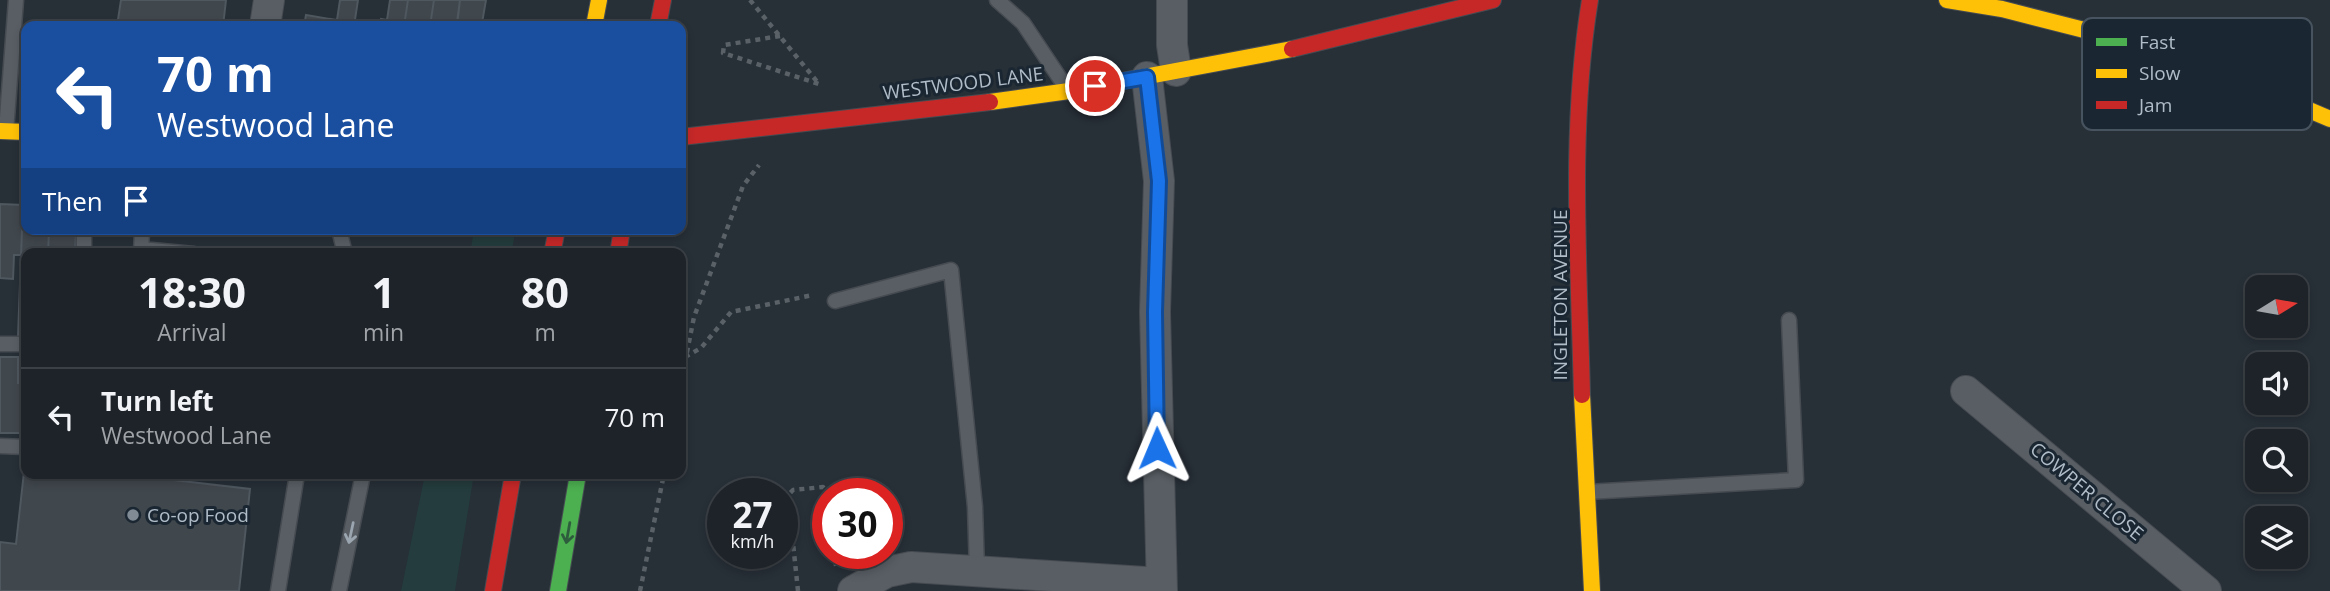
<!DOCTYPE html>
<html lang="en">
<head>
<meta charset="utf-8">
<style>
  :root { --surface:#1d2329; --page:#252b31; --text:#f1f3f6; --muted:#a0a4a8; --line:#3b4046 }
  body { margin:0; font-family:"Open Sans",sans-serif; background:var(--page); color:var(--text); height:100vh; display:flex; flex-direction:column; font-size:26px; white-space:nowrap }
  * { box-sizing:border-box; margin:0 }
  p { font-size:23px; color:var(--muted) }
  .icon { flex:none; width:38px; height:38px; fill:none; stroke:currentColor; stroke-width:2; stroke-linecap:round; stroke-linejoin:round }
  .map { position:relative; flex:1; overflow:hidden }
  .side { position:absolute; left:21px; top:248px; width:665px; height:231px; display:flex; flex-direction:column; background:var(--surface); border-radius:14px; box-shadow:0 4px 10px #0003,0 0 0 2px var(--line) }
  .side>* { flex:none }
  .guide { position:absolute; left:21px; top:21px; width:665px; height:214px; border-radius:14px; box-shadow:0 4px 10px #0003,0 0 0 2px var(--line); background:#1a4fa0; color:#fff; overflow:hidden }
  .needle { width:46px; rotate:79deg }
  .tools { position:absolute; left:2245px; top:275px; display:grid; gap:14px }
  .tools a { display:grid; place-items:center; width:63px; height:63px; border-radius:14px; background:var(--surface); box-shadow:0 4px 10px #0003,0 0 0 2px var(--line); font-size:35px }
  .speed { position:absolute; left:707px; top:478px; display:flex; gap:14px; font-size:35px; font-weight:700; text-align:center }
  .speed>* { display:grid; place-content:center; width:91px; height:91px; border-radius:50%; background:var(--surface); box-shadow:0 4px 10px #0003,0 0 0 2px var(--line); line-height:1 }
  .speed small { font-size:18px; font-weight:400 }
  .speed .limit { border:10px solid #d22; background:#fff; color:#111 }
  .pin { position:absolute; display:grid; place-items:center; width:60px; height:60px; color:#fff; margin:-30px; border:4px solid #fff; border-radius:50%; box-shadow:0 2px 7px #0007 }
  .me { position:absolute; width:77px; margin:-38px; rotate:359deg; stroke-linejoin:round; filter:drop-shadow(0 0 5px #0008) }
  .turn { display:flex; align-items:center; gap:24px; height:147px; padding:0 21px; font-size:32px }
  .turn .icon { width:91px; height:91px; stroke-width:2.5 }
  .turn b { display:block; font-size:49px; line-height:60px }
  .then { display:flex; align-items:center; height:66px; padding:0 21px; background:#0003; gap:14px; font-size:26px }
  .eta { display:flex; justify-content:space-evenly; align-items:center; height:119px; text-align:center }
  .eta b { font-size:42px; font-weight:700; line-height:49px }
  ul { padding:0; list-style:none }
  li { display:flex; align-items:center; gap:21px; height:98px; padding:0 21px; border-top:2px solid var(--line) }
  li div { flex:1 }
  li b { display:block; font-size:26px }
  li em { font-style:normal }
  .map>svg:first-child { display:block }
  .green { fill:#243c3d }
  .building { fill:#40474d; stroke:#4f575f; stroke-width:2 }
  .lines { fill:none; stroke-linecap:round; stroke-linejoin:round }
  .lane-casing { stroke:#464b51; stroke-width:17 }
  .street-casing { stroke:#464b51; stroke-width:32 }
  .fast-casing { stroke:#464b51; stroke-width:18 }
  .slow-casing { stroke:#464b51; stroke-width:18 }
  .jam-casing { stroke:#464b51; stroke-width:18 }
  .path { stroke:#5a6268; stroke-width:4.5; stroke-dasharray:5 5; stroke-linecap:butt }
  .lane { stroke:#585e64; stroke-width:14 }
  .street { stroke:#585e64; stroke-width:30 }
  .fast { stroke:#4caf50; stroke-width:16 }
  .slow { stroke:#ffc107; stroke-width:16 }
  .jam { stroke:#c62828; stroke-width:16 }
  .oneway { stroke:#9aa5b0 }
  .oneway2 { stroke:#2e5d3e }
  .route-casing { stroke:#114b97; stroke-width:18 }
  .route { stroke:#1a73e8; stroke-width:12 }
  .poi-dot { fill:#808b96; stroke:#1a2732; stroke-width:2.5 }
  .labels { text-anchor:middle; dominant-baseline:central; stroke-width:6; stroke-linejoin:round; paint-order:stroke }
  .street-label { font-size:19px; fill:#b0bdc9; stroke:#1a2732 }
  .poi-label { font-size:19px; fill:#b0bdc9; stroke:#1a2732; text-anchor:start }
  .key { fill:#1a2732; stroke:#47545f; stroke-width:2 }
  .key-label { font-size:19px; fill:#b0bdc9 }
</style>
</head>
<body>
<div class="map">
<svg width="2330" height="591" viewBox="0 0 2330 591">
  <rect width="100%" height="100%" fill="#272f37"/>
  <!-- green -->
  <path class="green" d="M474 229H516L511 254H470Z
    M425 474H474L455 591H401Z"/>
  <!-- building -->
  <path class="building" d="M121 0H226L223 26H117Z
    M340 0H358L354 26H329L330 19 337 20Z
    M390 0H408L404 26H379L381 19 387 20Z
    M408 0H434L430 26H404Z
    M434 0H460L457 26H430Z
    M460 0H486L482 23 478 25 457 22Z
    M306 15 330 19 329 26H304Z
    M0 204 23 205 21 255H14L13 279 0 278Z
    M23 205H26V229H49L48 254H26V336H18Z
    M49 229H76L75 254H48Z
    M0 357H18V383H26V433H0Z
    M25 463 26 474H122L250 489 239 591H0V542L16 544Z"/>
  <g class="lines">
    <!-- lane casing -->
    <g class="lane-casing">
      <path id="lane" d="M997 0 1023 23 1067 89
        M6 131 16 0
        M339 229 345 254
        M141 249 194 254
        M84 254V229
        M141 254 142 229
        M835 301 951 270 975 507 977 570
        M0 344H26
        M0 446 26 447
        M1587 492 1796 480 1789 320
        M278 591 297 474
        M339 591 363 474"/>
    </g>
    <!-- street casing -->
    <g class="street-casing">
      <path id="street" d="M1172 0V45L1176 71
        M265 26 269 0
        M1147 77 1159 181 1155 312 1162 591
        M1966 391 2206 591
        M853 591 887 572 911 567 1161 583"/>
    </g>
    <!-- fast casing -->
    <g class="fast-casing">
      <path id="fast" d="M558 591 578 474"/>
    </g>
    <!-- slow casing -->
    <g class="slow-casing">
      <path id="slow" d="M1947 0 2002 9 2175 53 2330 119
        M594 26 599 0
        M990 102 1069 91 1292 49
        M0 131 26 132
        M1582 395 1592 591"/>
    </g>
    <!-- jam casing -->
    <g class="jam-casing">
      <path id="jam" d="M658 26 663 0
        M1292 49 1493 0
        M681 137 990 102
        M552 254 557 229
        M618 254 622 229
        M1582 395C1579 266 1569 127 1590 0
        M493 591 513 474"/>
    </g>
    <!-- path -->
    <path class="path" d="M750 0 819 84
      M780 36 724 45 723 53 819 84
      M685 357 701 348 731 312 813 295
      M681 382 694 317 743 186 759 165
      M835 553 836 566
      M640 591 664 474
      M798 591 788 495 793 490 823 487 829 494"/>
    <!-- lane -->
    <use href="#lane" class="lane"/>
    <!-- street -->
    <use href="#street" class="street"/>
    <!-- fast -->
    <use href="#fast" class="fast"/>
    <!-- slow -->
    <use href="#slow" class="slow"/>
    <!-- jam -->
    <use href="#jam" class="jam"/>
  </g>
  <!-- one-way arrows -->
  <defs><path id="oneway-shaft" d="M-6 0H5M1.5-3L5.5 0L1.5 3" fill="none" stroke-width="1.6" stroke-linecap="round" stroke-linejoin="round" transform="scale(1.75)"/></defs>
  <use class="oneway" href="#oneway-shaft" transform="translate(351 533) rotate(102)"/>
  <use class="oneway2" href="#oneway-shaft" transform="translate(568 533) rotate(100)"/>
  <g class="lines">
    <!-- route casing -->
    <g class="route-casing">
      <path id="route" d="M1095 86 1147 77 1159 181 1155 312 1157 448"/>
    </g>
    <!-- route -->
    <use href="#route" class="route"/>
  </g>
  <!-- markers -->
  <circle class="poi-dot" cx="133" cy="515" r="7"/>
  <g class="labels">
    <!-- street labels -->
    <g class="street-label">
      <text transform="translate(963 83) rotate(-7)">WESTWOOD LANE</text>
      <text transform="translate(1560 295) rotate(-90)">INGLETON AVENUE</text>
      <text transform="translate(2087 491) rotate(40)">COWPER CLOSE</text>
    </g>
    <!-- poi labels -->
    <g class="poi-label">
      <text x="147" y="515">Co-op Food</text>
    </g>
  </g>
  <!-- legend -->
  <rect x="2082" y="18" width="230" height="112" rx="10" class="key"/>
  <rect x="2096" y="38" width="31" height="8" fill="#4caf50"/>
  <rect x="2096" y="69" width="31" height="9" fill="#ffc107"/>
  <rect x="2096" y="101" width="31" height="8" fill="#c62828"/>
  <g class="key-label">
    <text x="2139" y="49">Fast</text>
    <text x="2139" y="80">Slow</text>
    <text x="2139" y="112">Jam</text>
  </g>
</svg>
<div class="tools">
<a><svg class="needle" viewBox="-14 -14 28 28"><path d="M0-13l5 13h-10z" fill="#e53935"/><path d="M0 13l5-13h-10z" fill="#a0a4a8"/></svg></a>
<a><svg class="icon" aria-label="sound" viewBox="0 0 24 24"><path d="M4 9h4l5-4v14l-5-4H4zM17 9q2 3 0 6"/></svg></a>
<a><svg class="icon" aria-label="search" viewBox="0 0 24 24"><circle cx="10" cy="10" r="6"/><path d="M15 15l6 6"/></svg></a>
<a><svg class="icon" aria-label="layers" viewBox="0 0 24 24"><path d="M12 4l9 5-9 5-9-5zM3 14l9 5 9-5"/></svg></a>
</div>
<div class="speed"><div>27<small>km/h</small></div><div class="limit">30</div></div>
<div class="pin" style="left:1095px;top:86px;background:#d93025"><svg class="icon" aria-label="arrive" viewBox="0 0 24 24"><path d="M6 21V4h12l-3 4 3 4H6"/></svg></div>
<svg class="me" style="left:1157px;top:448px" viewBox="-20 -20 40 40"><path d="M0-17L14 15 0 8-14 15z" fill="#1a73e8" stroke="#fff" stroke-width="4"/></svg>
<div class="guide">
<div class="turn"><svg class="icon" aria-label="left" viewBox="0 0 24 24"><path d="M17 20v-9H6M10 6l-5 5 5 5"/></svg><div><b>70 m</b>Westwood Lane</div></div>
<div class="then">Then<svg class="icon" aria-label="arrive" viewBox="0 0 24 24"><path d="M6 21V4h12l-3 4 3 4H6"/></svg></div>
</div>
<section class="side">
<div class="eta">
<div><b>18:30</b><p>Arrival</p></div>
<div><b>1</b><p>min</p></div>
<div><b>80</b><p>m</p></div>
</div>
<ul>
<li><svg class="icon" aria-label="left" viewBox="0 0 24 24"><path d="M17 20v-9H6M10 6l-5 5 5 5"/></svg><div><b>Turn left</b><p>Westwood Lane</p></div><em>70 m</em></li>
</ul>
</section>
</div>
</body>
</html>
